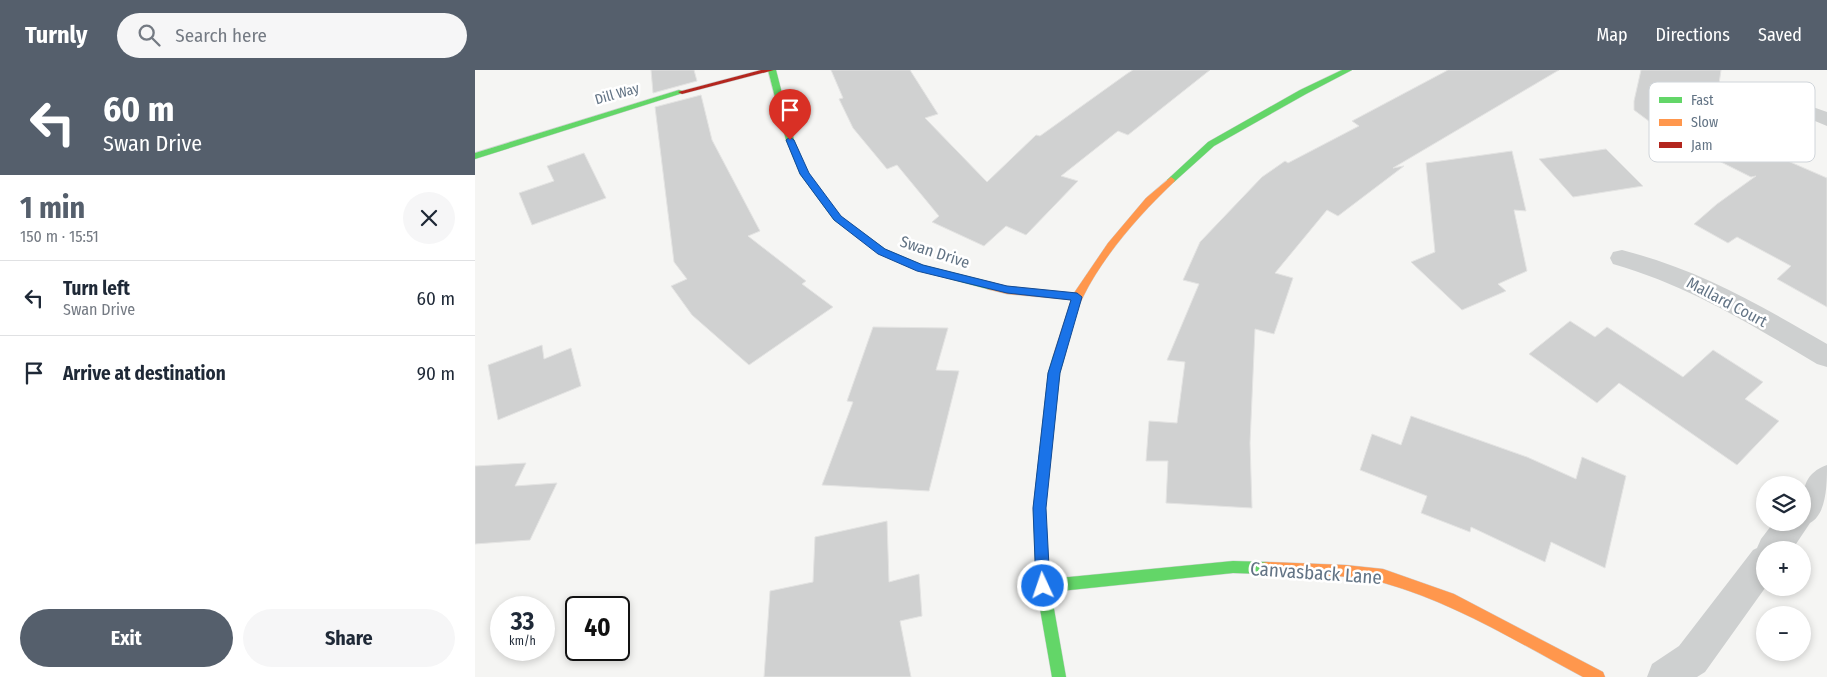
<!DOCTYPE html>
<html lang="en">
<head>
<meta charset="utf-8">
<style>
  :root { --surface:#fff; --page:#f6f6f7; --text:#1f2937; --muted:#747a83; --line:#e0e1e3; --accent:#555f6c }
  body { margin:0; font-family:"Fira Sans Condensed",sans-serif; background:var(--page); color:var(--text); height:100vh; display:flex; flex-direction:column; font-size:19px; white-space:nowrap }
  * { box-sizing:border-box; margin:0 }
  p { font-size:16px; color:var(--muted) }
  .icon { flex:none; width:28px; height:28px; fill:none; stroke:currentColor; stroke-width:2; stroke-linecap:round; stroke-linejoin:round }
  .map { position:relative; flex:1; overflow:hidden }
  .panel { display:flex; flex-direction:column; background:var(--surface); width:475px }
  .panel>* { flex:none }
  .top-card { background:#555f6c; color:#fff; overflow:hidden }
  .fabs { position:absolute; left:1281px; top:406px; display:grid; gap:10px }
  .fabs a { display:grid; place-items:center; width:55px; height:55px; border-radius:50%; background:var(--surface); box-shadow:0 2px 8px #0003; font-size:25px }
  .speed { position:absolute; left:15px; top:526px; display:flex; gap:10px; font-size:25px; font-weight:700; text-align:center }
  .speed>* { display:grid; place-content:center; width:65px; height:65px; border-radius:50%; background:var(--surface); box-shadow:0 2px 8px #0003; line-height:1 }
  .speed small { font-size:12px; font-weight:400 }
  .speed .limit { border:2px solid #111; border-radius:8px; background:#fff; color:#111 }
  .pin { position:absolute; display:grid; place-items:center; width:42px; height:42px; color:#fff; margin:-51px -21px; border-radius:50% 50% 50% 0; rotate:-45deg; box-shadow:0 0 5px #0007 }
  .pin .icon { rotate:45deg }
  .me { position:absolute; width:55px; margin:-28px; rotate:357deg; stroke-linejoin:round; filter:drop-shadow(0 0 4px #0008) }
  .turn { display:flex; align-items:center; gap:18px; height:105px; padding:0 20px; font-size:22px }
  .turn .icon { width:65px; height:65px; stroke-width:2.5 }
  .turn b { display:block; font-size:35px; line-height:42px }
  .round { display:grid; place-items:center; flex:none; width:52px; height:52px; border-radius:26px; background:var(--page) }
  .summary { display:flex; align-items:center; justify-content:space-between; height:85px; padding:0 20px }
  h1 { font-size:30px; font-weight:700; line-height:38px; color:var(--accent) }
  .primary-button { display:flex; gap:10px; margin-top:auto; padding:10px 20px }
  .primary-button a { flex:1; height:58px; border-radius:30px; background:var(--accent); color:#fff; font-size:20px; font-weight:700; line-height:58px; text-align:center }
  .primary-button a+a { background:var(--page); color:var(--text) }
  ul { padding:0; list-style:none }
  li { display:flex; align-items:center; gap:15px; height:75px; padding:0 20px; border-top:1px solid var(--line) }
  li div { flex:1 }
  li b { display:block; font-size:19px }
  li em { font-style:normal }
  header { display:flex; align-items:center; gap:30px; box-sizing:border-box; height:70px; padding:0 25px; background:var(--accent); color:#fff }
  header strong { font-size:24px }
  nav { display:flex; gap:28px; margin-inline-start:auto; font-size:18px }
  .search { width:350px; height:45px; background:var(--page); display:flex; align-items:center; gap:12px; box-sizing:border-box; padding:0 18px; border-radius:28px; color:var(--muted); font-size:19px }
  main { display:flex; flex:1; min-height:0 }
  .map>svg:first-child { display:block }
  .building { fill:#d0d1d1; stroke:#e4e4e3 }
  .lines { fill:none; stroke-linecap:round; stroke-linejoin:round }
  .fast-casing { stroke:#d0d2d3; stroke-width:1 }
  .slow-casing { stroke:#d0d2d3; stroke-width:1 }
  .jam-casing { stroke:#d0d2d3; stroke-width:1 }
  .street { fill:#ced0d0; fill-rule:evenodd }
  .fast { fill:#63d668; fill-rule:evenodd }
  .slow { fill:#ff974d; fill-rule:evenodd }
  .jam { fill:#b3261e; fill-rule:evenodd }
  .route { fill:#1a73e8; stroke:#114b97 }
  .labels { text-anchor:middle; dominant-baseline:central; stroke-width:5; stroke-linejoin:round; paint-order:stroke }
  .far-street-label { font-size:14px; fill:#637485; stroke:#fff }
  .street-label { font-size:16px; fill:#637485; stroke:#fff }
  .near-street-label { font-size:19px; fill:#637485; stroke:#fff }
  .key { fill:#fff; stroke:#d0d5da; stroke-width:1 }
  .key-label { font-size:14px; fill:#637485 }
</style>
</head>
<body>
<header>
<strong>Turnly</strong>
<div class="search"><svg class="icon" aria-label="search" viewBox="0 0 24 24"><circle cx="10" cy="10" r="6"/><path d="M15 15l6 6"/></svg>Search here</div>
<nav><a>Map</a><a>Directions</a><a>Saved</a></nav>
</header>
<main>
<section class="panel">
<div class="top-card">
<div class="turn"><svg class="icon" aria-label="left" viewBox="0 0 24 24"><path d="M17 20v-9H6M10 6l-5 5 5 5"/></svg><div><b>60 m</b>Swan Drive</div></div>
</div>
<div class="summary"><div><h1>1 min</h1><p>150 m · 15:51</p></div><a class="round"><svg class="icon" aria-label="close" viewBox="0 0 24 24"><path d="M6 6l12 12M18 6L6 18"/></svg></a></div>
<ul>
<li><svg class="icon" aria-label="left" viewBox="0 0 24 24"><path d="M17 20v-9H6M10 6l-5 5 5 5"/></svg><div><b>Turn left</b><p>Swan Drive</p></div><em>60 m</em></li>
<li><svg class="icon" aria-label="arrive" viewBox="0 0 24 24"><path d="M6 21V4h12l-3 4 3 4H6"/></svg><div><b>Arrive at destination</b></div><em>90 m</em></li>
</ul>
<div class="primary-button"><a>Exit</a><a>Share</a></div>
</section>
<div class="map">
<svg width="1352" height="607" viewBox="0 0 1352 607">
  <rect width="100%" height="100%" fill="#f5f5f3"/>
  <!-- building -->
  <path class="building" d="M176 0H219L222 11 178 23Z
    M356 0H435L463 44 450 48 512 112 561 65 565 66 653 3 658 0H735L653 65 643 61 586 106 603 111 551 165 531 156 509 176 457 152 464 146 422 95 412 99 378 58 364 29 368 28Z
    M973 0H1084L918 98 929 96 863 146 852 140 800 203 818 208 799 264 780 259 775 373 777 438 691 433 693 391H671L674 351 702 353 710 292 692 290 724 214 708 210 725 172 787 107 810 91 813 93 884 56 877 51Z
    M1166 0H1246L1240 42 1306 88 1352 108V237L1302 209 1316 196 1262 167 1253 173 1219 154 1242 134 1281 106 1276 107 1226 82 1218 84 1159 40V31Z
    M226 25 237 70 285 161 273 166 331 211 327 214 358 237 274 295 217 245 196 216 212 209 199 192 180 37Z
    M1131 79 1168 116 1098 127 1064 89Z
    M1037 81 1051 141 1039 140 1052 201 1023 214 1031 221 987 240 936 192 960 182 951 93Z
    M109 83 131 128 57 155 44 123 79 111 72 96Z
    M1095 251 1120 267 1132 257 1208 307 1238 280 1288 312 1270 329 1304 351 1262 395 1144 313 1122 333 1054 284Z
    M398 257 473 258 461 300 484 301 454 421 347 415 378 332 372 331Z
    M67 275 69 289 96 278 106 316 23 350 13 295Z
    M936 346 1052 387 1101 409 1107 387 1151 406 1130 498 1076 472 1070 492 996 457 995 462 946 443 952 426 885 400 897 364 926 375Z
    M51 393 40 416 82 413 55 470 0 474V396Z
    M412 451 414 512 444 504 447 546 425 551 436 607H289L295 521 338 512 340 467Z"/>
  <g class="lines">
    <!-- fast casing -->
    <g class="fast-casing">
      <path id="fast" d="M293 0H301L319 70 333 103 365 146 410 179 448 195 520 213 521 216 520 219 516 220 441 200 404 183 359 150 325 104 311 70Z
        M867 0H877L831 24 739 76 699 112 696 113 692 110 733 72 825 20Z
        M204 20 211 22 0 89V83Z
        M584 282 590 286 585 303 570 439 574 509 758 491 792 492 797 493 799 498 797 503 792 504 758 503 576 522 591 607H577L561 516 558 439 573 303 578 286Z"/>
    </g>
    <!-- slow casing -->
    <g class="slow-casing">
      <path id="slow" d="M696 107 700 110 699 112C666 143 628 186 608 227 599 244 595 267 590 286L584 290 580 289 578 286 596 230 532 224 512 219 511 216 512 213 516 212 532 216 599 223 633 173 671 128Z
        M792 492 870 495 908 499 979 524 1128 602 1130 607H1108C1044 573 980 533 909 513 874 503 829 506 792 504L787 503 785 498 787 493Z"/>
    </g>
    <!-- jam casing -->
    <g class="jam-casing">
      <path id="jam" d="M286 0H299L207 24 203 22Z"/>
    </g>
    <!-- street -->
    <path class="street" d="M1335 36 1352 42V56L1328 46 1325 42 1328 38Z
      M1147 180C1225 200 1283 234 1352 274V297L1342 294C1275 254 1215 216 1138 194L1135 188 1138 182Z
      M1352 395C1352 413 1352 444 1335 453L1317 480H1290V518L1230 602 1222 607H1172L1177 594 1204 576 1278 480 1282 478 1286 469 1299 452H1328C1328 427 1324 405 1352 395Z"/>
    <!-- fast -->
    <use href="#fast" class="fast"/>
    <!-- slow -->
    <use href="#slow" class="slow"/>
    <!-- jam -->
    <use href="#jam" class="jam"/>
  </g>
  <!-- route -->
  <path class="route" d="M315 67 319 70 334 103 366 146 410 179 448 195 532 216 602 223 607 227 585 303 571 438 575 516 573 521 568 523 563 521 561 516 558 438 573 303 596 230 532 223 442 201 403 184 359 150 325 104 311 70Z"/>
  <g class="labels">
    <!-- far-street labels -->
    <g class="far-street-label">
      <text transform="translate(142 24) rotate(-16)">Dill Way</text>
    </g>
    <!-- street labels -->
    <g class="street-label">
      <text transform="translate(460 182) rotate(18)">Swan Drive</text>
      <text transform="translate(1252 232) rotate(28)">Mallard Court</text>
    </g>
    <!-- near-street labels -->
    <g class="near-street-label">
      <text transform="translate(841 503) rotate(4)">Canvasback Lane</text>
    </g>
  </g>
  <!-- legend -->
  <rect x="1174" y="12" width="166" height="80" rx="8" class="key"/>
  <rect x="1184" y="27" width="23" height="6" fill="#63d668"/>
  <rect x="1184" y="49" width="23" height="7" fill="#ff974d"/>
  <rect x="1184" y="72" width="23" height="6" fill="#b3261e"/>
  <g class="key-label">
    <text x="1216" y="35">Fast</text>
    <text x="1216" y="57">Slow</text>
    <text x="1216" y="80">Jam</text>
  </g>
</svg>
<div class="fabs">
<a><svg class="icon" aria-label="layers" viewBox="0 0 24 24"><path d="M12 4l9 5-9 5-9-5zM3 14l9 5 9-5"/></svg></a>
<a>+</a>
<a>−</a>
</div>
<div class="speed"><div>33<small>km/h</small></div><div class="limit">40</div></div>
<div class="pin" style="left:315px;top:70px;background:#d93025"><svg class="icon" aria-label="arrive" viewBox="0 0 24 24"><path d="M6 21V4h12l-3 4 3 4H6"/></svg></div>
<svg class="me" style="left:568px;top:516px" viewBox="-20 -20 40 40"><circle r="17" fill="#1a73e8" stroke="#fff" stroke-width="3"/><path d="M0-11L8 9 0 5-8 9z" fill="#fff"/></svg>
</div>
</main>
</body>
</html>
